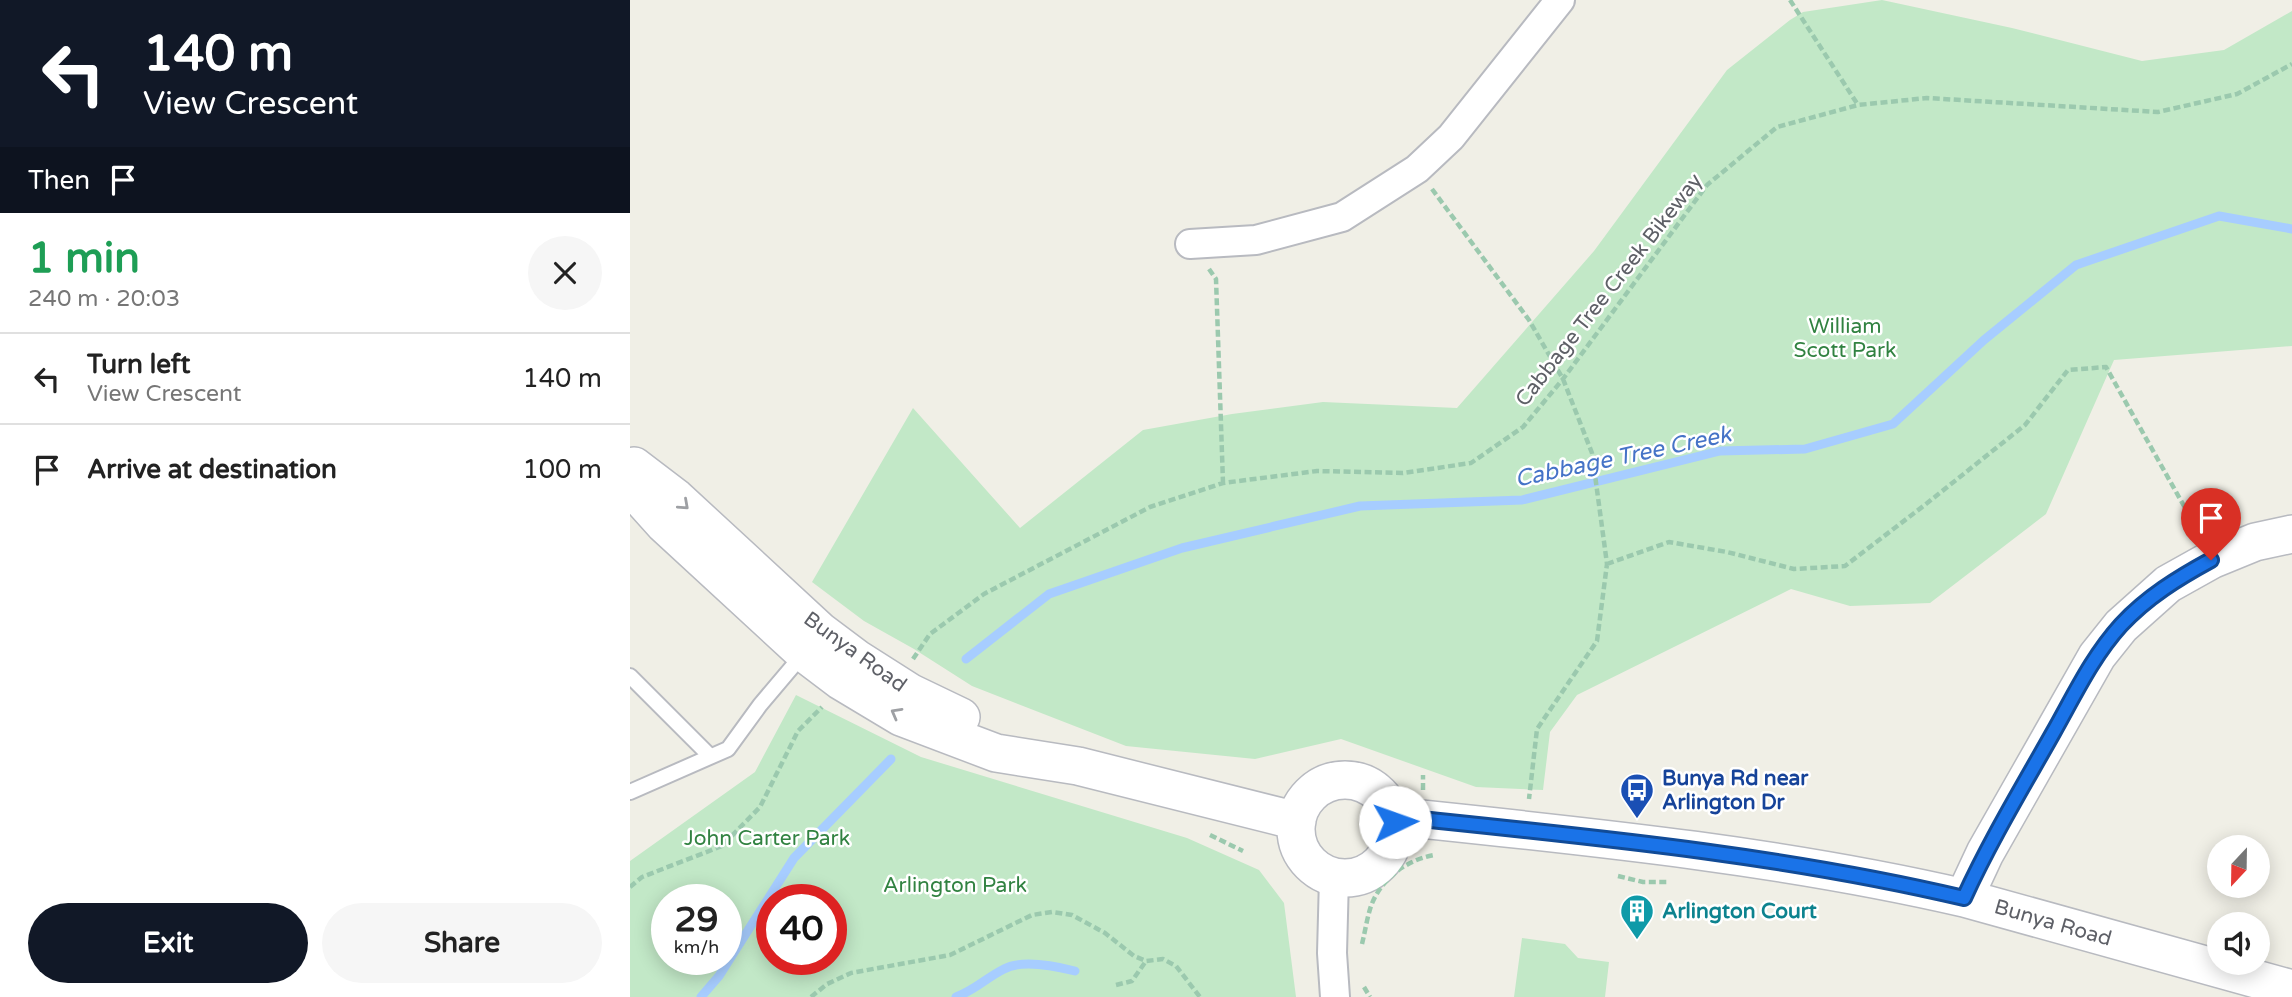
<!DOCTYPE html>
<html lang="en">
<head>
<meta charset="utf-8">
<style>
  :root { --surface:#fff; --page:#f6f6f6; --text:#222; --muted:#767676; --line:#e0e0e0; --accent:#111827 }
  body { margin:0; font-family:"Varela Round",sans-serif; background:var(--page); color:var(--text); height:100vh; display:flex; flex-direction:column; font-size:26px; white-space:nowrap }
  * { box-sizing:border-box; margin:0 }
  p { font-size:23px; color:var(--muted) }
  .icon { flex:none; width:38px; height:38px; fill:none; stroke:currentColor; stroke-width:2; stroke-linecap:round; stroke-linejoin:round }
  .map { position:relative; flex:1; overflow:hidden }
  .panel { display:flex; flex-direction:column; background:var(--surface); width:630px }
  .panel>* { flex:none }
  .hud { background:#111827; color:#fff; overflow:hidden }
  .needle { width:46px; rotate:202deg }
  .tools { position:absolute; left:1577px; top:835px; display:grid; gap:14px }
  .tools a { display:grid; place-items:center; width:63px; height:63px; border-radius:50%; background:var(--surface); box-shadow:0 4px 18px #0003; font-size:35px }
  .speed { position:absolute; left:21px; top:884px; display:flex; gap:14px; font-size:35px; font-weight:700; text-align:center }
  .speed>* { display:grid; place-content:center; width:91px; height:91px; border-radius:50%; background:var(--surface); box-shadow:0 4px 18px #0003; line-height:1 }
  .speed small { font-size:18px; font-weight:400 }
  .speed .limit { border:10px solid #d22; background:#fff; color:#111 }
  .pin { position:absolute; display:grid; place-items:center; width:60px; height:60px; color:#fff; margin:-72px -30px; border-radius:50% 50% 50% 0; rotate:-45deg; box-shadow:0 0 7px #0007 }
  .pin .icon { rotate:45deg }
  .me { position:absolute; width:77px; margin:-38px; rotate:87deg; stroke-linejoin:round; filter:drop-shadow(0 0 5px #0008) }
  .turn { display:flex; align-items:center; gap:24px; height:147px; padding:0 28px; font-size:32px }
  .turn .icon { width:91px; height:91px; stroke-width:2.5 }
  .turn b { display:block; font-size:49px; line-height:60px }
  .then { display:flex; align-items:center; height:66px; padding:0 28px; background:#0003; gap:14px; font-size:26px }
  .round { display:grid; place-items:center; flex:none; width:74px; height:74px; border-radius:37px; background:var(--page) }
  .overview { display:flex; align-items:center; justify-content:space-between; height:119px; padding:0 28px }
  h1 { font-size:42px; font-weight:800; line-height:52px; color:#1e9e55 }
  .primary-button { display:flex; gap:14px; margin-top:auto; padding:14px 28px }
  .primary-button a { flex:1; height:80px; border-radius:42px; background:var(--accent); color:#fff; font-size:28px; font-weight:800; line-height:80px; text-align:center }
  .primary-button a+a { background:var(--page); color:var(--text) }
  ul { padding:0; list-style:none }
  li { display:flex; align-items:center; gap:21px; height:91px; padding:0 28px; border-top:2px solid var(--line) }
  li div { flex:1 }
  li b { display:block; font-size:26px }
  li em { font-style:normal }
  main { display:flex; flex:1; min-height:0 }
  .map>svg:first-child { display:block }
  .green { fill:#c2e8c7; fill-rule:evenodd }
  .lines { fill:none; stroke-linecap:round; stroke-linejoin:round }
  .stream { stroke:#a7cdff; stroke-width:9 }
  .service-casing { stroke:#b8bac0; stroke-width:18 }
  .minor-casing { stroke:#b8bac0; stroke-width:32 }
  .tertiary-casing { stroke:#b8bac0; stroke-width:40 }
  .path { stroke:#9bc9ae; stroke-width:4.5; stroke-dasharray:7 3.5; stroke-linecap:butt }
  .service { stroke:#fff; stroke-width:14 }
  .minor { stroke:#fff; stroke-width:28 }
  .tertiary { stroke:#fff; stroke-width:37 }
  .oneway { stroke:#9ea0a4 }
  .route-casing { stroke:#114b97; stroke-width:18 }
  .route { stroke:#1a73e8; stroke-width:12 }
  .labels { text-anchor:middle; dominant-baseline:central; stroke-width:5; stroke-linejoin:round; paint-order:stroke }
  .street-label { font-size:21px; fill:#5e6067; stroke:#fff }
  .park-label { font-size:21px; fill:#318241; stroke:#fff }
  .transit-label { font-size:21px; font-weight:bold; fill:#164399; stroke:#fff; text-anchor:start }
  .culture-label { font-size:21px; font-weight:bold; fill:#0d838f; stroke:#fff; text-anchor:start }
  .water-label { font-size:23px; font-style:italic; fill:#4573c7; stroke:#fff }
</style>
</head>
<body>
<main>
<section class="panel">
<div class="hud">
<div class="turn"><svg class="icon" aria-label="left" viewBox="0 0 24 24"><path d="M17 20v-9H6M10 6l-5 5 5 5"/></svg><div><b>140 m</b>View Crescent</div></div>
<div class="then">Then<svg class="icon" aria-label="arrive" viewBox="0 0 24 24"><path d="M6 21V4h12l-3 4 3 4H6"/></svg></div>
</div>
<div class="overview"><div><h1>1 min</h1><p>240 m · 20:03</p></div><a class="round"><svg class="icon" aria-label="close" viewBox="0 0 24 24"><path d="M6 6l12 12M18 6L6 18"/></svg></a></div>
<ul>
<li><svg class="icon" aria-label="left" viewBox="0 0 24 24"><path d="M17 20v-9H6M10 6l-5 5 5 5"/></svg><div><b>Turn left</b><p>View Crescent</p></div><em>140 m</em></li>
<li><svg class="icon" aria-label="arrive" viewBox="0 0 24 24"><path d="M6 21V4h12l-3 4 3 4H6"/></svg><div><b>Arrive at destination</b></div><em>100 m</em></li>
</ul>
<div class="primary-button"><a>Exit</a><a>Share</a></div>
</section>
<div class="map">
<svg width="1662" height="997" viewBox="0 0 1662 997">
  <rect width="100%" height="100%" fill="#f0efe6"/>
  <!-- green -->
  <path class="green" d="M1252 0 1382 28 1512 61 1594 50 1662 11V346L1484 360 1416 514 1300 603 1220 606 1161 589 947 695 920 732 913 790 846 787 711 739 625 759 496 746 342 686 284 649 234 621 182 582 283 408 390 528 513 430 602 414 693 402 827 408 964 251 1097 70 1160 20 1173 12Z
    M166 695 291 757 557 838 629 870 654 903 666 997H0V861L125 772ZM37 900H96V959H37ZM142 900H201V959H142Z
    M892 938 935 944 948 958 979 962 975 997H884Z"/>
  <g class="lines">
    <!-- stream -->
    <path class="stream" d="M336 659 419 594 552 548 730 506 892 500 1090 451 1175 449 1263 424 1354 340 1446 265 1589 216 1662 229
      M71 997 89 976 164 858 261 759
      M326 997C345 990 356 978 374 969 392 959 425 966 445 971"/>
    <!-- service casing -->
    <g class="service-casing">
      <path id="service" d="M0 676 80 756
        M0 792 98 749 130 705 174 653"/>
    </g>
    <!-- minor casing -->
    <g class="minor-casing">
      <path id="minor" d="M560 244 626 240 712 217 787 169 821 137 930 0
        M704 878 702 953 705 997"/>
    </g>
    <!-- tertiary casing -->
    <g class="tertiary-casing">
      <path id="tertiary" d="M4 466 46 498 190 631 226 658 281 693 331 717
        M0 486 34 524 174 653 211 681 271 717 366 753 448 766 667 821
        M666 829a49 49 0 1 1 98 0a49 49 0 1 1-98 0Z
        M765 822 791 819C973 838 1156 857 1334 898L1662 989
        M1334 898 1355 853 1467 656 1491 626 1538 584 1581 560 1625 542 1662 534"/>
    </g>
    <!-- path -->
    <path class="path" d="M1160 0 1228 105
      M802 189 899 320 933 379 962 453 977 564 967 641 907 729 899 799
      M579 269 586 279 593 483
      M977 564 1039 542 1097 552 1164 569 1215 566 1296 504 1395 425 1438 370 1476 367 1568 531
      M283 659 300 634 354 594 520 507 593 483 687 471 773 473 841 463 893 427 933 379 1077 185 1147 127 1228 105 1297 98 1528 112 1607 94 1662 64
      M793 790V775
      M580 835 613 851
      M988 876 1013 882H1038
      M0 887 12 877 92 846 130 807 168 731 192 707
      M732 944C735 932 737 918 741 906 751 879 776 860 804 855
      M486 985 502 981 516 961
      M734 987 740 997
      M181 997 197 984 221 973 320 955 402 915 422 912 442 915 475 933 504 956 516 961 533 959 546 966 570 997"/>
    <!-- service -->
    <use href="#service" class="service"/>
    <!-- minor -->
    <use href="#minor" class="minor"/>
    <!-- tertiary -->
    <use href="#tertiary" class="tertiary"/>
  </g>
  <!-- one-way arrows -->
  <defs><path id="oneway-chevron" d="M-2-3.5L2.5 0L-2 3.5" fill="none" stroke-width="1.6" stroke-linecap="round" stroke-linejoin="round" transform="scale(1.75)"/></defs>
  <g class="oneway">
    <use href="#oneway-chevron" transform="translate(54 505) rotate(42)"/>
    <use href="#oneway-chevron" transform="translate(266 713) rotate(-151)"/>
  </g>
  <g class="lines">
    <!-- route casing -->
    <g class="route-casing">
      <path id="route" d="M765 822 791 819C973 838 1156 856 1334 898 1360 841 1392 788 1423 733 1444 696 1462 657 1491 625 1517 597 1548 578 1581 560"/>
    </g>
    <!-- route -->
    <use href="#route" class="route"/>
  </g>
  <!-- icons -->
  <defs>
    <g id="bus-pin" transform="scale(1.75)"><path d="M0 17L-7.5 6A9.5 9.5 0 1 1 7.5 6Z" fill="#1a4fb4" stroke="#fff"/><path d="M-5-6H5V4H4V6H2V4H-2V6H-4V4H-5ZM-3.5-4V0h7V-4ZM-3.5 1.2v1.5H-2V1.2ZM2 1.2v1.5H3.5V1.2Z" fill="#fff"/></g>
    <g id="building-pin" transform="scale(1.75)"><path d="M0 17L-7.5 6A9.5 9.5 0 1 1 7.5 6Z" fill="#0f9aa8" stroke="#fff"/><path d="M-4-6H4V6H1V3H-1V6H-4ZM-2.5-4.3h1.7v1.8h-1.7ZM.8-4.3h1.7v1.8H.8ZM-2.5-1h1.7V.8h-1.7ZM.8-1h1.7V.8H.8Z" fill="#fff"/></g>
  </defs>
  <g fill-rule="evenodd">
    <use href="#bus-pin" x="1007" y="790"/>
    <use href="#building-pin" x="1007" y="911"/>
  </g>
  <g class="labels">
    <!-- street labels -->
    <g class="street-label">
      <text transform="translate(979 290) rotate(-52)">Cabbage Tree Creek Bikeway</text>
      <text transform="translate(225 652) rotate(36)">Bunya Road</text>
      <text transform="translate(1423 923) rotate(16)">Bunya Road</text>
    </g>
    <!-- park labels -->
    <g class="park-label">
      <text x="1215" y="326">William<tspan x="1215" dy="24">Scott Park</tspan></text>
      <text x="137" y="838">John Carter Park</text>
      <text x="325" y="885">Arlington Park</text>
    </g>
    <!-- transit labels -->
    <g class="transit-label">
      <text x="1032" y="778">Bunya Rd near<tspan x="1032" dy="24">Arlington Dr</tspan></text>
    </g>
    <!-- culture labels -->
    <g class="culture-label">
      <text x="1032" y="911">Arlington Court</text>
    </g>
    <!-- water labels -->
    <g class="water-label">
      <text transform="translate(993 457) rotate(-12)">Cabbage Tree Creek</text>
    </g>
  </g>
</svg>
<div class="tools">
<a><svg class="needle" viewBox="-14 -14 28 28"><path d="M0-13l5 13h-10z" fill="#e53935"/><path d="M0 13l5-13h-10z" fill="#767676"/></svg></a>
<a><svg class="icon" aria-label="sound" viewBox="0 0 24 24"><path d="M4 9h4l5-4v14l-5-4H4zM17 9q2 3 0 6"/></svg></a>
</div>
<div class="speed"><div>29<small>km/h</small></div><div class="limit">40</div></div>
<div class="pin" style="left:1581px;top:560px;background:#d93025"><svg class="icon" aria-label="arrive" viewBox="0 0 24 24"><path d="M6 21V4h12l-3 4 3 4H6"/></svg></div>
<svg class="me" style="left:765px;top:822px" viewBox="-20 -20 40 40"><circle r="19" fill="#fff"/><path d="M0-13L10 11 0 6-10 11z" fill="#1a73e8"/></svg>
</div>
</main>
</body>
</html>
